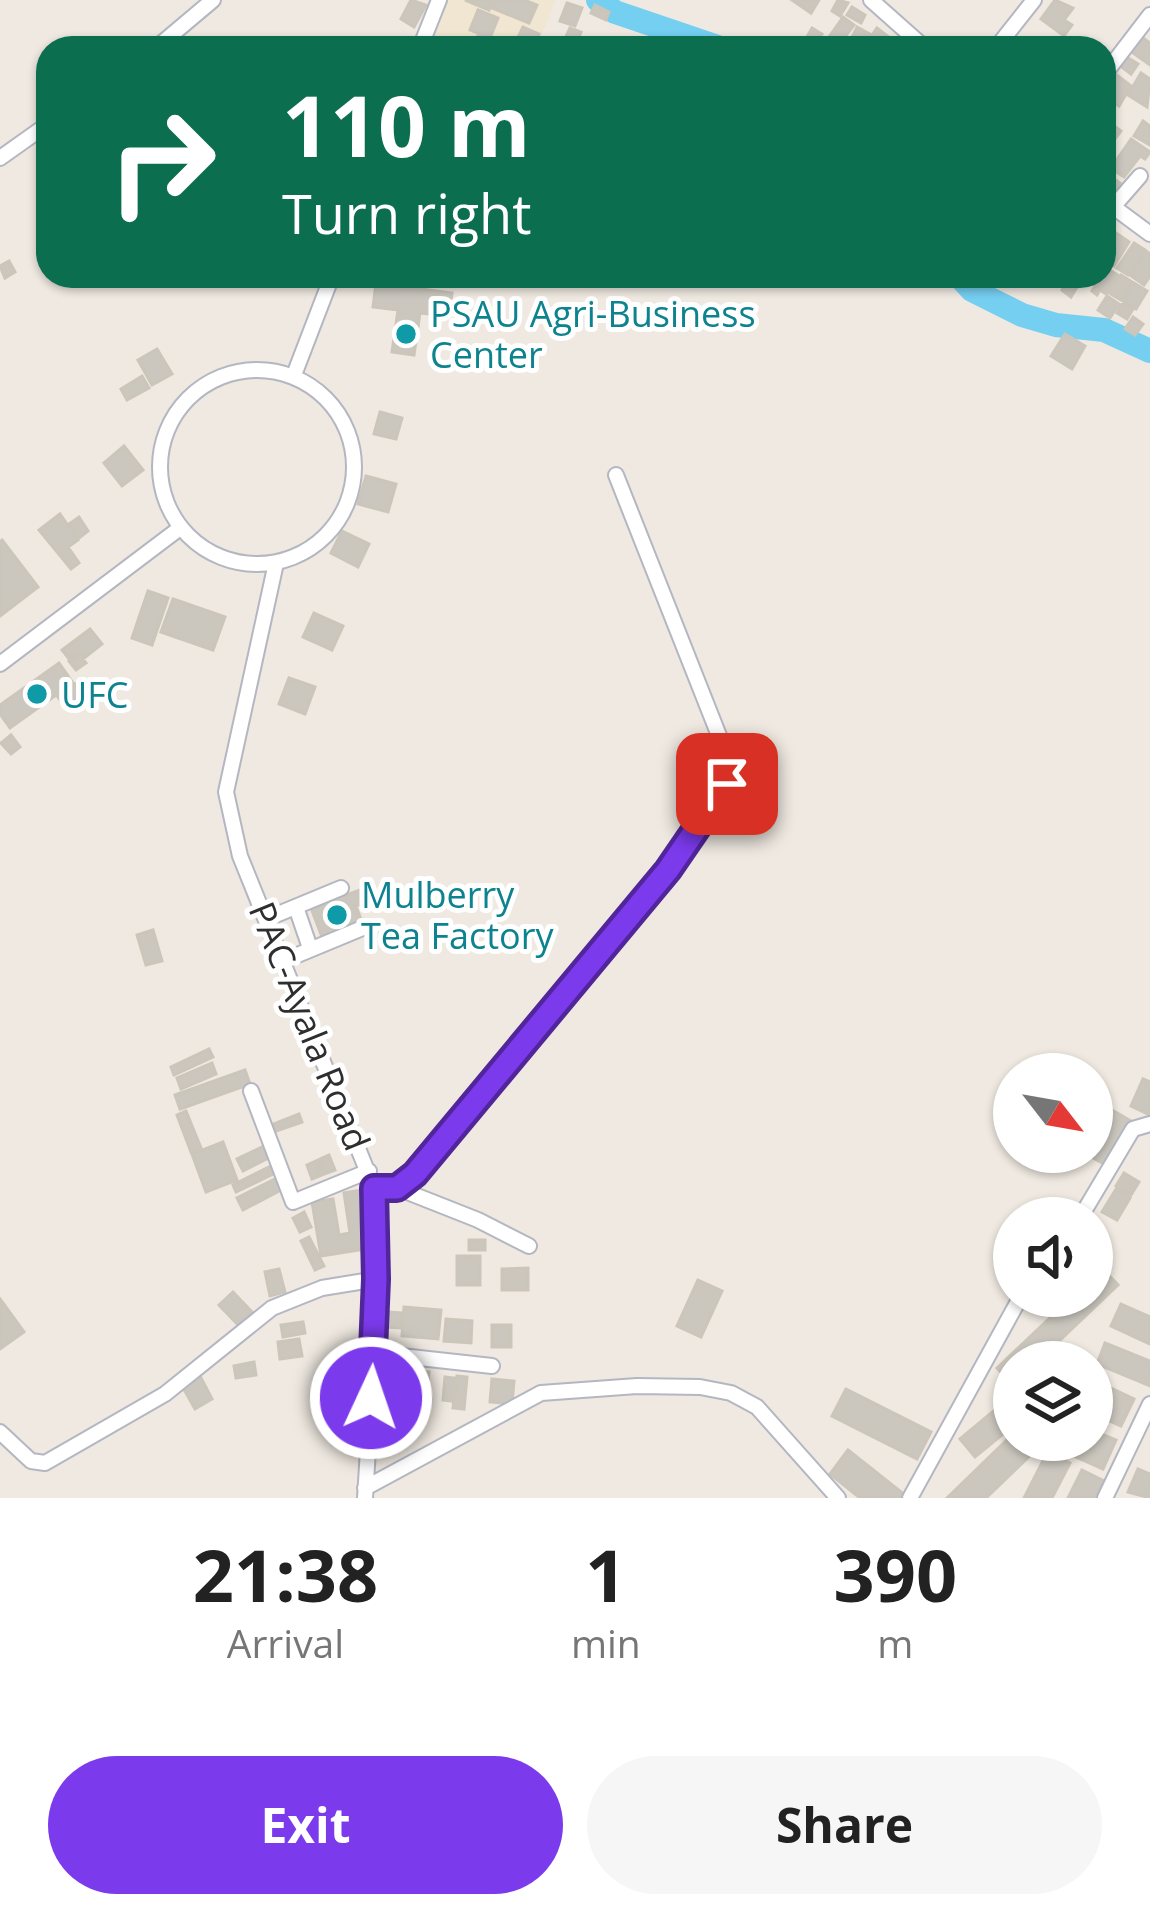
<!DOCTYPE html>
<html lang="en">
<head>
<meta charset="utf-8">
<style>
  :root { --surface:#fff; --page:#f6f6f6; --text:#222; --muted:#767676; --accent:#7c3aed }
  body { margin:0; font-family:"Open Sans",sans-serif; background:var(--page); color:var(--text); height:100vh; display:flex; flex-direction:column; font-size:45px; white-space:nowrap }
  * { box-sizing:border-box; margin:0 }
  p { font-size:39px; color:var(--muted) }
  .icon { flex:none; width:66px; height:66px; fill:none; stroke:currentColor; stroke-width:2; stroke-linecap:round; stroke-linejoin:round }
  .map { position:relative; height:1498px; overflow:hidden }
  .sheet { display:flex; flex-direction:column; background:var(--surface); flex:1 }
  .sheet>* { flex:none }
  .hud { position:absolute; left:36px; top:36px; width:1080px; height:252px; border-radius:36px; box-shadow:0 3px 9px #0004; background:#0b6e4f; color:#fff; overflow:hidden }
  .needle { width:78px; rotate:121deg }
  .tools { position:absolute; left:993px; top:1053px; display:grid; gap:24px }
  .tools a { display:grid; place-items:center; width:120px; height:120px; border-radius:50%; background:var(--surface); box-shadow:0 3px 9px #0004; font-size:60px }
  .pin { position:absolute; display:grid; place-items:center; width:102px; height:102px; color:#fff; margin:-51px; border-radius:24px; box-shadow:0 6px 18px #0006 }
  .me { position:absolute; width:132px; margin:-66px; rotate:3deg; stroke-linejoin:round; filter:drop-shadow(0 0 9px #0008) }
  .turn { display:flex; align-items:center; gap:42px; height:252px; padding:0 48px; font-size:54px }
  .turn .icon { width:156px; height:156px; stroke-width:2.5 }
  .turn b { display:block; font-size:84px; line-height:102px }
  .eta { display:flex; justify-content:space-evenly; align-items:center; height:204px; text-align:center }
  .eta b { font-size:72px; font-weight:700; line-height:84px }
  .button { display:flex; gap:24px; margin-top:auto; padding:24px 48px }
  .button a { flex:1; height:138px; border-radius:72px; background:var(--accent); color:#fff; font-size:48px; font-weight:700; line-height:138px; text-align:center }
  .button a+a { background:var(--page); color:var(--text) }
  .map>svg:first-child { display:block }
  .education { fill:#f0e6d1 }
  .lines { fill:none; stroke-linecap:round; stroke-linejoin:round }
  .river { stroke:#75cff0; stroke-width:24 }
  .building { fill:#cbc7bf; stroke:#cbc5ba; stroke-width:3 }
  .minor-casing { stroke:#b4b7c1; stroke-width:18 }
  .minor { stroke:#fff; stroke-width:14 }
  .route-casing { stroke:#51269a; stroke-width:30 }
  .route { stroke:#7c3aed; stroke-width:21 }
  .culture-dot { fill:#0f9aa8; stroke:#fff; stroke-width:4.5 }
  .labels { text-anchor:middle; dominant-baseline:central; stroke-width:10; stroke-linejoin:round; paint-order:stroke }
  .culture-label { font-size:36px; fill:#0d838f; stroke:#fff; text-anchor:start }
  .street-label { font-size:36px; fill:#2e2e2e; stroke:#fff }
</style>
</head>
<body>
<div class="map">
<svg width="1150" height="1498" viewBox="0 0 1150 1498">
  <rect width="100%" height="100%" fill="#efe9e1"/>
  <!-- education -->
  <path class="education" d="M445 0H555L537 48H427Z"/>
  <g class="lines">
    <!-- river -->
    <path class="river" d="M598 0 615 12 721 48
      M959 276 972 290 1022 315 1056 325 1104 330 1150 351"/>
  </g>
  <!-- building -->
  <path class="building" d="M411 0 426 5 414 27 401 19Z
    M465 0H493L489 10Z
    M495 0H524L537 5 529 23 492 8Z
    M792 0H819L811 13Z
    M838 0 848 3 840 16 832 11Z
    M1055 0 1073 8 1064 20 1072 25 1064 36 1041 19Z
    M567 3 582 8 575 26 560 21Z
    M595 5 609 12 606 20 591 13Z
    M852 7 865 15 861 23 847 15Z
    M478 10 498 18 490 38 470 30Z
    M843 17 854 25 837 47 827 40Z
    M523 27 539 34 533 48H513Z
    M857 27 870 34 861 48H847Z
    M570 28 581 32 576 43 565 39Z
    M812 28 822 34 810 48 803 44Z
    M877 28 890 38 883 48H863Z
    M478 35 492 42 490 48H472Z
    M1139 35 1150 43V65L1129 50Z
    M1125 56 1138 64 1131 74 1119 65Z
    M1110 70 1131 86 1119 106 1109 99 1104 107V80Z
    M1141 73 1150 79 1147 107 1128 95Z
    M1105 119 1121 131 1104 153V120Z
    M1143 121 1150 126V145L1134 136Z
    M1131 139 1150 152 1145 159 1140 156 1124 177 1111 168Z
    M1106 173 1120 183 1110 197 1104 193Z
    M1116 233 1129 242 1114 266 1104 260V251Z
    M1134 243 1145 250 1128 275 1117 268Z
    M1146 251 1150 254V276L1144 285 1130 275Z
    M9 261 15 272 5 278 0 266Z
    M1104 267 1118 275 1106 294 1100 290 1097 295 1092 291 1095 286 1087 277 1104 276Z
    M1121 275 1132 282 1121 300 1109 293Z
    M1070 276 1082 279 1071 297 1062 290Z
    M376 283 452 293 449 316 420 313 414 355 392 352 398 310 373 307Z
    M1134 283 1147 291 1136 309 1123 301Z
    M1107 296 1119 304 1110 318 1098 310Z
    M1123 303 1133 309 1127 319 1117 313Z
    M1133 317 1143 324 1135 335 1125 329Z
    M1065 334 1085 346 1072 369 1051 356Z
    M157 349 172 374 152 385 138 360Z
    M142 376 149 388 127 400 121 389Z
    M380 412 402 418 396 439 374 434Z
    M124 446 143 470 122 486 104 463Z
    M366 476 396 484 388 512 358 504Z
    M60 514 78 540 68 547 79 563 71 569 39 530Z
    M79 517 88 531 79 538 69 524Z
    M342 531 369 544 358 567 331 553Z
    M2 540 38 587 0 616V542Z
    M148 591 168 598 152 645 132 638Z
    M173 599 225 617 213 650 161 632Z
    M314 613 343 626 332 650 303 637Z
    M90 629 102 644 84 658 79 651 69 659 62 650Z
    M79 654 86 663 76 670 69 661Z
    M59 663 73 683 10 728 0 714V705Z
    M289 678 315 687 305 714 279 704Z
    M75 684 83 694 65 707 58 697Z
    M11 735 20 747 11 754 1 743Z
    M363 889 368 902 356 906 362 922 322 937 311 908Z
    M153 930 162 961 146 965 137 935Z
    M209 1049 213 1057 174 1075 171 1067Z
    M212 1063 216 1074 181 1089 177 1078Z
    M245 1070 250 1084 180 1109 175 1095Z
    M1143 1079 1150 1082V1115L1131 1106Z
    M1112 1110 1131 1121 1106 1165 1086 1154 1092 1152V1144Z
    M186 1111 201 1148 191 1152 177 1115Z
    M299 1114 302 1122 276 1131 274 1124Z
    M223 1142 237 1180 206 1192 192 1154Z
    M266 1145 272 1156 243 1171 237 1159Z
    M329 1155 335 1170 324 1174 318 1160Z
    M316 1161 322 1175 312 1179 307 1165Z
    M273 1165 277 1172 236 1192 233 1185Z
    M1124 1173 1139 1182 1131 1195 1116 1186Z
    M277 1178 283 1189 243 1210 237 1198Z
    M1116 1189 1130 1198 1117 1220 1102 1212Z
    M362 1190 371 1248 321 1256 312 1202 333 1199 339 1235 350 1233 344 1193Z
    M304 1212 311 1227 300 1232 293 1218Z
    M309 1237 324 1266 315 1270 301 1241Z
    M469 1240H485V1250H469Z
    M457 1256H480V1285H457Z
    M528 1268V1290H502V1269Z
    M1102 1268 1118 1285 1037 1362H1014L1013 1385 997 1368 1073 1296H1092V1278Z
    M279 1269 285 1292 270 1296 265 1272Z
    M698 1280 722 1291 701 1337 677 1326Z
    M233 1292 255 1315 241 1328 219 1305Z
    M0 1299 24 1332 0 1349Z
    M1121 1304 1150 1317V1344L1111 1326Z
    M404 1307 441 1310 438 1339 402 1336Z
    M388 1312 401 1313 400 1328 387 1327Z
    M446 1319 472 1321 471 1343 444 1341Z
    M303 1322 305 1333 283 1337 281 1325Z
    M492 1325H511V1347H492Z
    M299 1339 302 1356 280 1359 278 1342Z
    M1105 1343 1150 1361V1386L1097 1364Z
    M1070 1347 1083 1362H1052Z
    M254 1362 256 1375 236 1378 234 1366Z
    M411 1371 429 1372 426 1400 408 1398Z
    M199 1374 212 1399 195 1409 181 1384Z
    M457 1376 467 1377 464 1409 453 1408Z
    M445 1377 454 1378 451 1401 443 1400Z
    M492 1379 514 1381 512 1404 490 1402Z
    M1092 1379 1134 1399 1121 1426 1092 1413Z
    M846 1389 931 1432 917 1459 832 1416Z
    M1014 1394V1425L975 1457 960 1439Z
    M1092 1430 1116 1440 1103 1469 1058 1449 1062 1440H1092Z
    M1014 1433V1440L1043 1443 986 1498H947Z
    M848 1450 905 1495 903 1498H860L830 1474Z
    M1048 1451 1070 1463 1052 1498H1024Z
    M1138 1469 1150 1474V1498L1128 1492Z
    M1082 1470 1104 1481 1095 1498H1068Z"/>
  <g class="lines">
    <!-- minor casing -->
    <g class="minor-casing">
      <path id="minor" d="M871 0 925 48
        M156 48 213 0
        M420 48 439 0
        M996 48 1034 0
        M1104 75 1150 15
        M0 158 48 124
        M1104 200 1150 234
        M1113 207 1140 176
        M160 467a97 97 0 1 1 194 0a97 97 0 1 1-194 0Z
        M294 375 332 276
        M276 563 226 792 240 856 374 1188V1353L365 1498
        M0 664 180 528
        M296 907 310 948
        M266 919 341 888
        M283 961 365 927
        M251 1091 293 1202 369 1171
        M374 1188H397L415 1175 668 870 727 784 731 766 616 475
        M397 1188 478 1220 529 1246
        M1080 1218 1133 1129 1150 1124
        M374 1353 492 1366
        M0 1432 31 1461 45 1463 165 1394 272 1308 322 1288 377 1279
        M365 1488 541 1393 637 1386 700 1387 731 1393 757 1407 838 1498
        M910 1498 1021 1296
        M1105 1498 1150 1404"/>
    </g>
    <!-- minor -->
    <use href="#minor" class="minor"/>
  </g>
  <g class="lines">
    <!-- route casing -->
    <g class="route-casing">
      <path id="route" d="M371 1398 376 1279 374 1188H397L415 1174 668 870 727 784"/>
    </g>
    <!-- route -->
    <use href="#route" class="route"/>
  </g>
  <!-- markers -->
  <g class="culture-dot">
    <circle cx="406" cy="334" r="12"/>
    <circle cx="37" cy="694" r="12"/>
    <circle cx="337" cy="915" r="12"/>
  </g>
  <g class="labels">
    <!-- culture labels -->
    <g class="culture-label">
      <text x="430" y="313">PSAU Agri-Business<tspan x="430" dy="41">Center</tspan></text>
      <text x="61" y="694">UFC</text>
      <text x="361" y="894">Mulberry<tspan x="361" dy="41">Tea Factory</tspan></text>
    </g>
    <!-- street labels -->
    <g class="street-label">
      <text transform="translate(310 1026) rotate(68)">PAC-Ayala Road</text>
    </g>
  </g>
</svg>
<div class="tools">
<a><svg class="needle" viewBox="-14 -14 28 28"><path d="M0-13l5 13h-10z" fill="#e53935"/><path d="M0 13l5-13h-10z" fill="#767676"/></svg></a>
<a><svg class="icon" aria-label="sound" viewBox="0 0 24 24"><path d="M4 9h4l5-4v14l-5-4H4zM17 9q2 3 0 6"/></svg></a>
<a><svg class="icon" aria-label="layers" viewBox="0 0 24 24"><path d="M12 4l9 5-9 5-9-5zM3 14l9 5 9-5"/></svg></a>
</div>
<div class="pin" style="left:727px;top:784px;background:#d93025"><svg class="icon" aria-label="arrive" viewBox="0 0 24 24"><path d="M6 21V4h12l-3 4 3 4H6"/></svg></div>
<svg class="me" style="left:371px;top:1398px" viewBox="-20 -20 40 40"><circle r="17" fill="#7c3aed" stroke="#fff" stroke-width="3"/><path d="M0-11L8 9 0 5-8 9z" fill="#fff"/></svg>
<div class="hud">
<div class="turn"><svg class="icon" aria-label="right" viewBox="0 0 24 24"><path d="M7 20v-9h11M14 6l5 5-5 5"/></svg><div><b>110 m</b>Turn right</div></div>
</div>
</div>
<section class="sheet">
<div class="eta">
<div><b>21:38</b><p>Arrival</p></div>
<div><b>1</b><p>min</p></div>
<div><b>390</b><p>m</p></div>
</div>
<div class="button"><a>Exit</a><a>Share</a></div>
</section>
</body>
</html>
